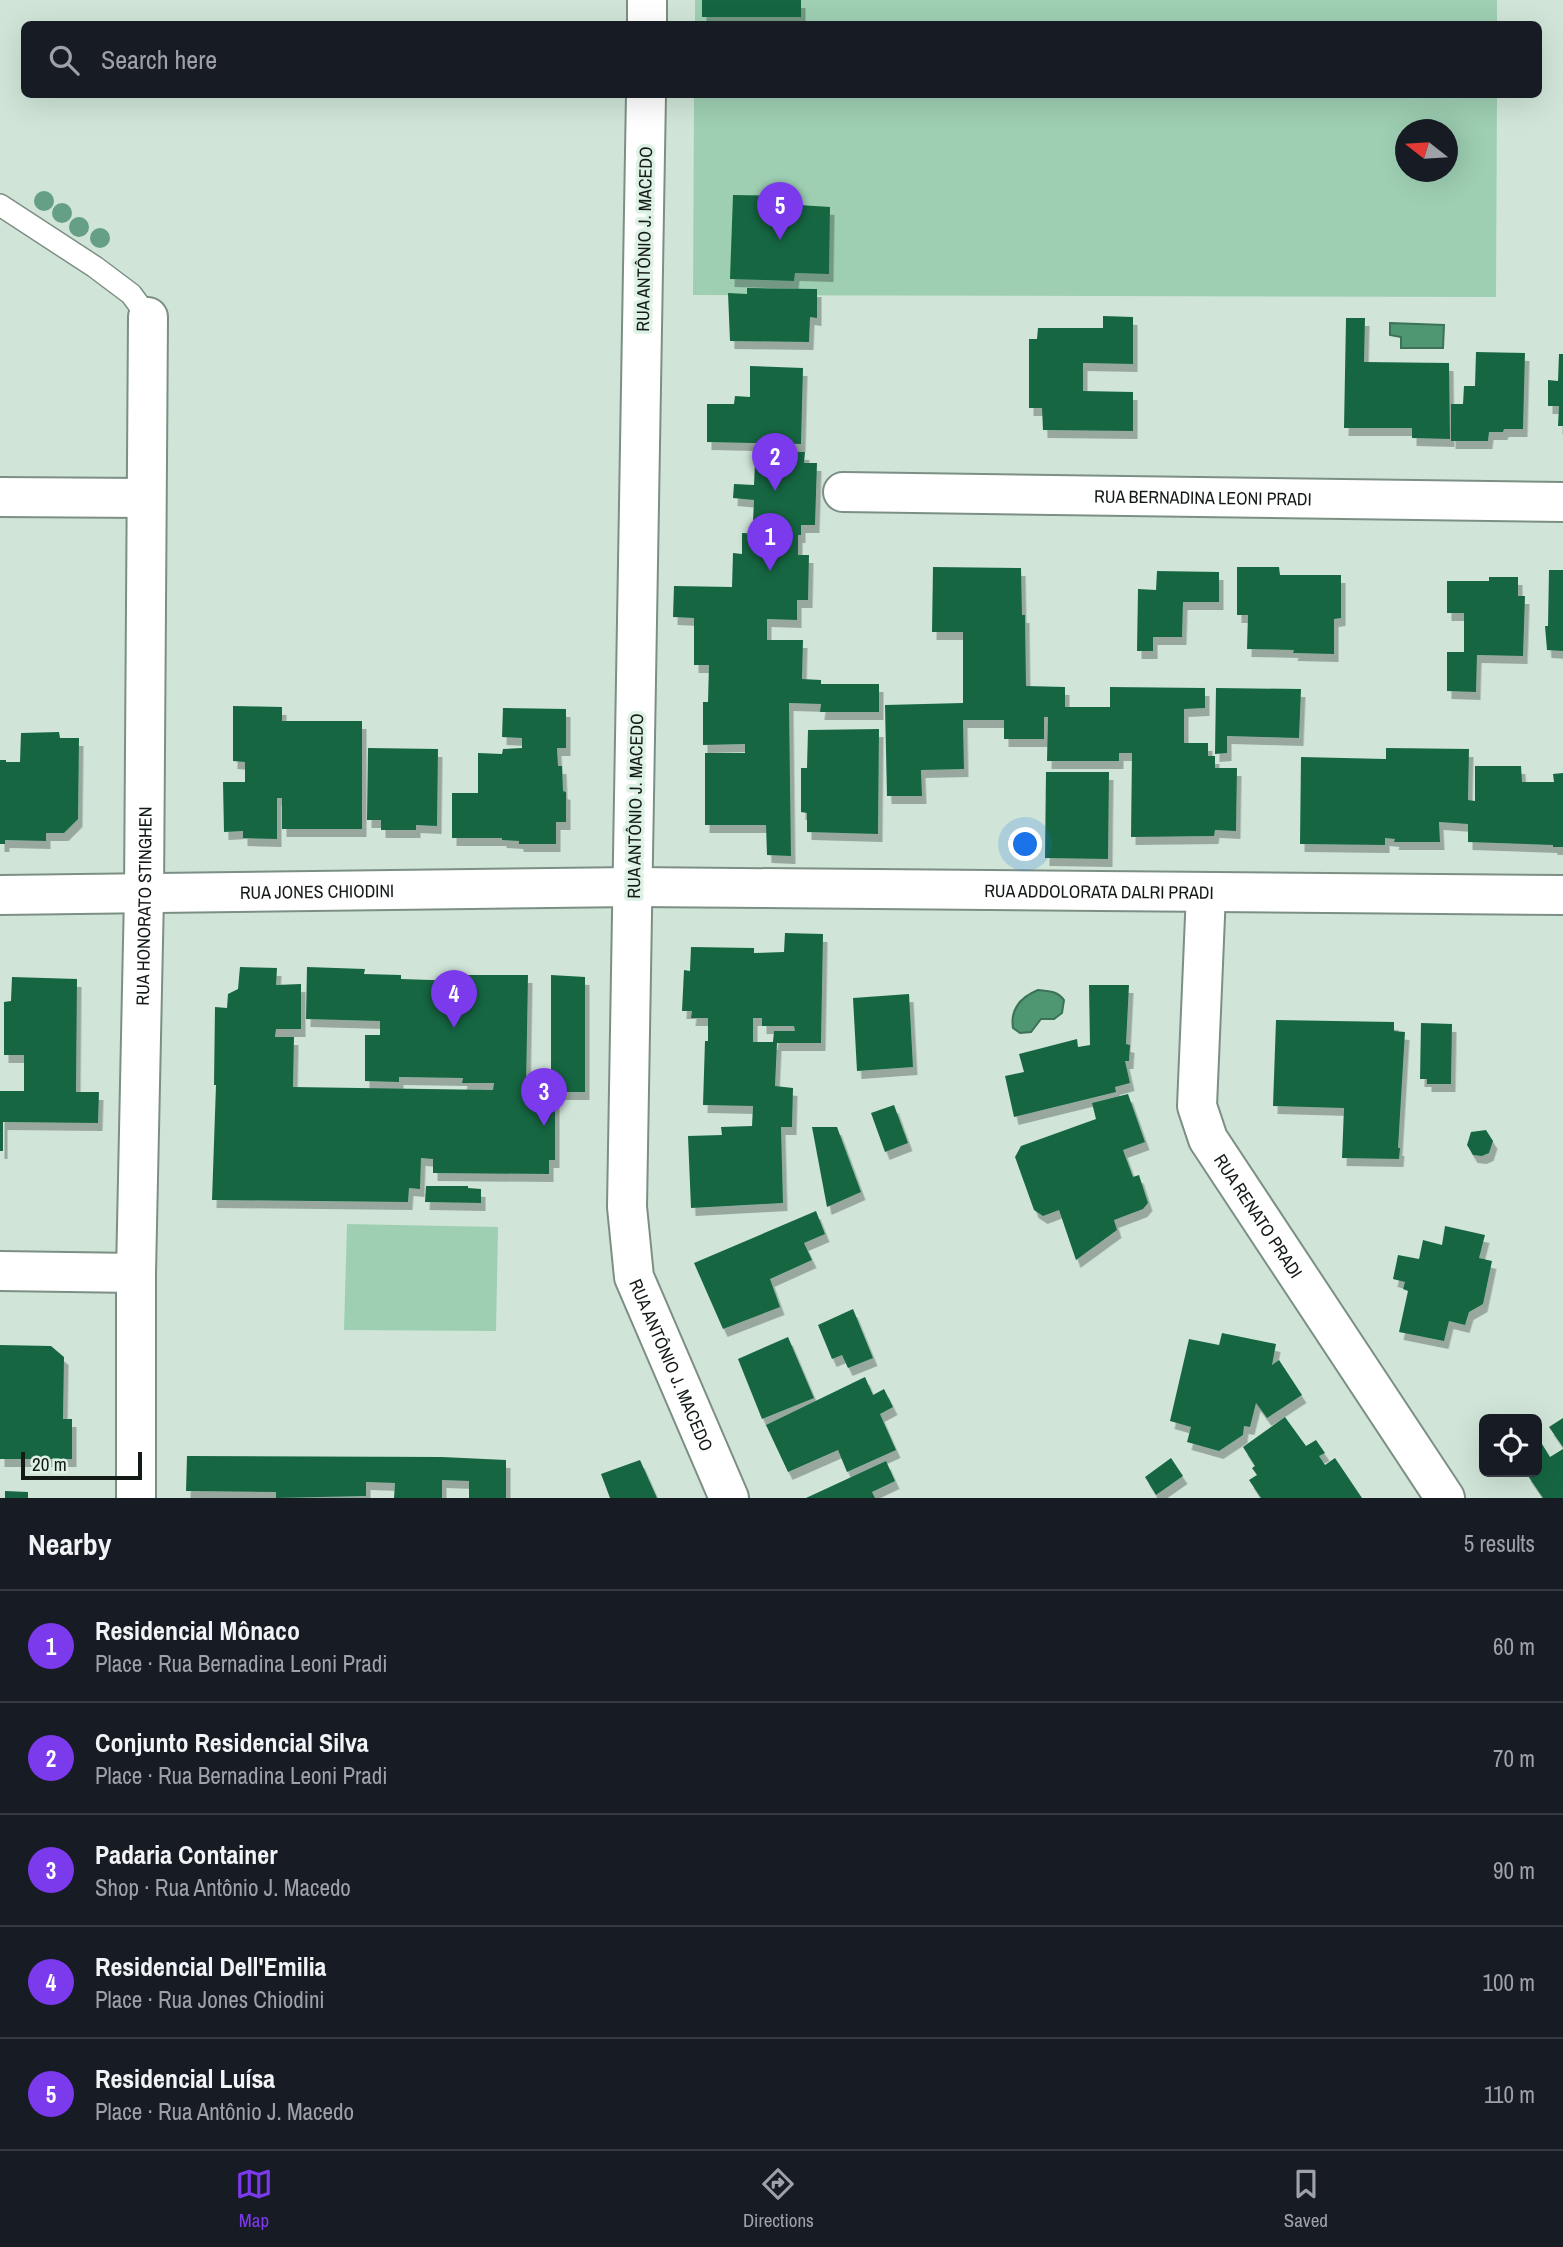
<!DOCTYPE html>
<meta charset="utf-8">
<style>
:root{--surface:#171b24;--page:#20242c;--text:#f1f3f6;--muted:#9ea1a6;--line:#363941;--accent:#7c3aed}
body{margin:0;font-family:"Archivo Narrow",sans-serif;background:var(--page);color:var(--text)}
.controls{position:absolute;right:21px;bottom:21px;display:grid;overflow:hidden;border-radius:10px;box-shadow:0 7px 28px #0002}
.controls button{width:63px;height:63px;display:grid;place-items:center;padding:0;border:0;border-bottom:2px solid var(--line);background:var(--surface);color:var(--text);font:35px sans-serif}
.compass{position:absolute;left:1395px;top:119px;width:63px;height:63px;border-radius:50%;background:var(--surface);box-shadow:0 7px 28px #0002;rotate:287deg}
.scale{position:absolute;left:21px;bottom:18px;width:121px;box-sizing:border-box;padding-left:7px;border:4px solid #141b17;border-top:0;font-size:19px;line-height:24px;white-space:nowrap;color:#141b17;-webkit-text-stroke:5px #ddf2e5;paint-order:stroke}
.you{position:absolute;left:1026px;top:845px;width:24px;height:24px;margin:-18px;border:5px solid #fff;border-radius:50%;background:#1a73e8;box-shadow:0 0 0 10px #1a73e833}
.badge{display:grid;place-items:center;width:46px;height:46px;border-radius:50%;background:var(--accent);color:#fff;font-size:23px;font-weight:700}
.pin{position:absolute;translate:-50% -58px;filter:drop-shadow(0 2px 4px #0008)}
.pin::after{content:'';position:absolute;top:37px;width:24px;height:21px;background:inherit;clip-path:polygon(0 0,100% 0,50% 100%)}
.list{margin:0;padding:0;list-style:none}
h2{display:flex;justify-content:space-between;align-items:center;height:91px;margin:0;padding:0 28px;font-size:30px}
h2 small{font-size:23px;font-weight:400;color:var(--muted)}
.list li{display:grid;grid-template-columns:46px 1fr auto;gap:21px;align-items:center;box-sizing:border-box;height:112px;padding:0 28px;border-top:2px solid var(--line)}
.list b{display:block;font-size:26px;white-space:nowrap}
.list p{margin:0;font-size:23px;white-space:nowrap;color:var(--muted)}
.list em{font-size:23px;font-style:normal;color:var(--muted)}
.icon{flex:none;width:38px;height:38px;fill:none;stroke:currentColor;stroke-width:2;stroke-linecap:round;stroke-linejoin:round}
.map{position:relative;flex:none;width:1563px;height:1498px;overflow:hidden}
.search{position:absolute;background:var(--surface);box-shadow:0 7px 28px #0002;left:21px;right:21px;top:21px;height:77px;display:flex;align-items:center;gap:18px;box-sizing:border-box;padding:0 24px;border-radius:10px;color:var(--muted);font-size:26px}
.sheet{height:651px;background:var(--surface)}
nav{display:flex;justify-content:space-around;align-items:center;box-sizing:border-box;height:98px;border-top:2px solid var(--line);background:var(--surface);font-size:19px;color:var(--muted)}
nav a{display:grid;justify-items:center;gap:4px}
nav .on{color:var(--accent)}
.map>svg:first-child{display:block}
.green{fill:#9ecfb3;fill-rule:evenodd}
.water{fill:#4f9772;stroke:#3d7257;stroke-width:2}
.building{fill:#176643;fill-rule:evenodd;filter:url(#shadow)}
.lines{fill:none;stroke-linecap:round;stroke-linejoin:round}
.lane-casing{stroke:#7c8f84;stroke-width:24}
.street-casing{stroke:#7c8f84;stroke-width:42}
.lane{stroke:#fff;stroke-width:21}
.street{stroke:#fff;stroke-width:38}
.tree{fill:#659f86}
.labels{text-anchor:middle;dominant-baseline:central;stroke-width:7;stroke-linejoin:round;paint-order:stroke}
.street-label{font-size:18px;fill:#141b17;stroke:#ddf2e5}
</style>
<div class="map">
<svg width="1563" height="1498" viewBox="0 0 1563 1498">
<defs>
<filter id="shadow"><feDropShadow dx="4.5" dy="8" stdDeviation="0" flood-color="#0004"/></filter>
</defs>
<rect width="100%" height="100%" fill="#d0e5d8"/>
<g class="green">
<rect x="695" y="0" width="802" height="24"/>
<path d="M 694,95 L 1497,95 L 1496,297 L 693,295 ZM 1406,130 L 1448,130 L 1448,172 L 1406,172 Z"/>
<path d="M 347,1224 L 498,1227 L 496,1331 L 344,1330 Z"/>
</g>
<g class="water">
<path d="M 1390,323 L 1444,325 L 1443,348 L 1401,348 L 1401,337 L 1390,335 Z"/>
<path d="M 1038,990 C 1049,991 1057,991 1064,1000 L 1062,1013 L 1054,1019 L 1041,1019 L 1031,1032 L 1020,1033 L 1013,1028 C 1010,1009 1021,997 1038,990 Z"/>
</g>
<g class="building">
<rect x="702" y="0" width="99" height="17"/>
<path d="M 733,195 L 799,196 L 799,205 L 830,207 L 829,274 L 795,273 L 794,281 L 730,279 Z"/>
<path d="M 747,288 L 817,289 L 817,318 L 810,317 L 809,342 L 730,341 L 728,293 L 747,294 Z"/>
<path d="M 1103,316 L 1133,317 L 1133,364 L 1083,363 L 1083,391 L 1133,392 L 1133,431 L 1043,430 L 1042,408 L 1029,408 L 1029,339 L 1037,339 L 1038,328 L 1103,328 Z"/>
<path d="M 1346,318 L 1365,318 L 1364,362 L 1449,363 L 1450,439 L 1412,438 L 1412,428 L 1344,428 Z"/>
<path d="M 1476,352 L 1525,353 L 1523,429 L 1504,429 L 1503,432 L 1489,432 L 1488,441 L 1451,441 L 1451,404 L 1463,404 L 1464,386 L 1475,386 Z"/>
<path d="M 1559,354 L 1563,354 L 1563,426 L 1558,426 L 1559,406 L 1548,406 L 1548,380 L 1558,381 Z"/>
<path d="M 750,366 L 803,368 L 801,444 L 707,442 L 707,404 L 734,404 L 735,396 L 750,397 Z"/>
<path d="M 769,451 L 805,452 L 804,463 L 817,463 L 815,525 L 801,525 L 801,535 L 798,535 L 798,555 L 809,555 L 808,600 L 797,600 L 797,620 L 767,619 L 767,640 L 803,640 L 802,679 L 821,680 L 821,684 L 879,684 L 879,712 L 820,712 L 821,704 L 789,703 L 791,856 L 767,855 L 766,825 L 705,825 L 705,753 L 745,753 L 745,744 L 703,745 L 703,702 L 708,702 L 709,665 L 694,665 L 694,618 L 673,617 L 674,586 L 732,587 L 733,553 L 742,554 L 742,533 L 766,534 L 766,523 L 753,522 L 754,500 L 733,498 L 734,484 L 754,485 L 755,462 L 768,462 Z"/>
<path d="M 933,567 L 1021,568 L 1022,615 L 1025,615 L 1026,686 L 1065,687 L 1065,707 L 1110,707 L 1110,687 L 1205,688 L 1205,708 L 1184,709 L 1184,743 L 1208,743 L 1208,756 L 1215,756 L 1215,768 L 1237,768 L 1236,831 L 1215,830 L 1214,836 L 1131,837 L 1132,753 L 1119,753 L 1119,761 L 1047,761 L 1048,717 L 1044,717 L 1044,739 L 1004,739 L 1004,720 L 963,720 L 964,769 L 921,770 L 922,796 L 887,796 L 885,705 L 963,703 L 963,632 L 932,632 Z"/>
<path d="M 1237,567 L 1279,567 L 1280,575 L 1341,575 L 1341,618 L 1334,619 L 1334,654 L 1293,653 L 1294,650 L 1247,649 L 1248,615 L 1237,615 Z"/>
<path d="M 1549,570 L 1563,570 L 1563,651 L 1547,650 L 1545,626 L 1548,626 Z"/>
<path d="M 1157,571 L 1219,572 L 1219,602 L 1183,602 L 1182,637 L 1153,637 L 1153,651 L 1137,651 L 1138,589 L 1156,590 Z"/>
<path d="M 1489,577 L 1518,577 L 1518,596 L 1525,596 L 1523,656 L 1477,655 L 1476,692 L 1447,691 L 1447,652 L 1464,652 L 1464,613 L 1447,613 L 1447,581 L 1489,581 Z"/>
<path d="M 1216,688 L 1301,689 L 1299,738 L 1227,736 L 1227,753 L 1215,754 Z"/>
<path d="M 233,706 L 282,707 L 282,721 L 362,721 L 362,829 L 282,829 L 282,798 L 277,798 L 277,839 L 243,838 L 243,831 L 224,832 L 223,782 L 245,782 L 245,762 L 233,761 Z"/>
<path d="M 503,708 L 566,709 L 566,748 L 557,748 L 558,766 L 562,766 L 563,791 L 566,792 L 566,822 L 556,822 L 556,844 L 519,844 L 519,841 L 502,840 L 502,838 L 452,838 L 452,793 L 478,793 L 478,753 L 502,754 L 503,749 L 522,748 L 522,738 L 502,737 Z"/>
<path d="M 879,729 L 878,834 L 807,832 L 807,813 L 801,812 L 801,768 L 807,768 L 808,730 Z"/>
<path d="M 59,732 L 60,738 L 79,738 L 78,819 L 64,833 L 46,833 L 46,841 L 5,840 L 5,844 L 0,844 L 0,760 L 6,760 L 6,762 L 20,762 L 21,733 Z"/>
<path d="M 368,748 L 438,749 L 437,826 L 416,825 L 416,830 L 381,830 L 381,820 L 367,820 Z"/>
<path d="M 1386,748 L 1469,749 L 1468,800 L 1475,801 L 1475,766 L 1521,766 L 1522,782 L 1554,782 L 1553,774 L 1563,773 L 1563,847 L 1553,847 L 1553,845 L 1468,842 L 1468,824 L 1439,822 L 1440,842 L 1394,842 L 1395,839 L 1385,838 L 1385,845 L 1300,844 L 1301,757 L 1386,759 Z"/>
<path d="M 1046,772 L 1109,772 L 1108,859 L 1045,858 Z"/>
<path d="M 785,933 L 823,934 L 821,1043 L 777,1043 L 775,1086 L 793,1088 L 792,1127 L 781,1127 L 783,1203 L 691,1208 L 688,1136 L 722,1135 L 721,1127 L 752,1126 L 753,1106 L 703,1105 L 705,1041 L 708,1041 L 708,1018 L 691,1018 L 692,1011 L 682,1011 L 684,970 L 690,971 L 691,947 L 754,948 L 754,953 L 784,952 ZM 753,1018 L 762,1018 L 762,1026 L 794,1026 L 795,1031 L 774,1031 L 773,1042 L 753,1042 Z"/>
<path d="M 240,967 L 277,968 L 276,985 L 301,984 L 301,1029 L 276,1029 L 275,1037 L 294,1037 L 293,1087 L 493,1090 L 494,1083 L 462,1083 L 463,1078 L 399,1077 L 399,1082 L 365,1081 L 365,1035 L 380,1035 L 380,1021 L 306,1019 L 307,967 L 365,969 L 364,974 L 401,975 L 401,979 L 462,981 L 461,975 L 528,975 L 526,1091 L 551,1091 L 551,975 L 585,977 L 585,1092 L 555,1092 L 555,1160 L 549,1160 L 549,1174 L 433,1173 L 433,1159 L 421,1158 L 420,1189 L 409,1188 L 408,1202 L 212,1200 L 216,1085 L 214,1085 L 215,1007 L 227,1008 L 228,994 L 238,989 Z"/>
<path d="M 12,977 L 77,979 L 76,1092 L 99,1092 L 98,1123 L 3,1122 L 3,1151 L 0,1151 L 0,1091 L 24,1091 L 24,1055 L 4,1055 L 4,1002 L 11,1001 Z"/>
<path d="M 1089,985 L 1129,985 L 1126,1044 L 1130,1045 L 1129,1061 L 1125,1061 L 1130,1083 L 1115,1087 L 1116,1092 L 1014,1117 L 1005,1076 L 1024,1072 L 1019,1054 L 1077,1039 L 1078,1047 L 1090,1045 Z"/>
<path d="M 909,994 L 913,1067 L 857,1071 L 853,998 Z"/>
<path d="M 1276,1020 L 1394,1022 L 1394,1031 L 1405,1032 L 1398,1148 L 1400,1148 L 1399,1159 L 1342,1158 L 1344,1108 L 1273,1106 Z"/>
<path d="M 1421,1023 L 1452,1024 L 1451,1084 L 1427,1084 L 1427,1079 L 1420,1079 Z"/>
<path d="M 1128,1094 L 1145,1142 L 1123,1150 L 1133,1177 L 1139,1175 L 1148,1203 L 1143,1209 L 1114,1220 L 1117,1230 L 1076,1260 L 1059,1210 L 1043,1216 L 1034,1210 L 1015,1157 L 1021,1146 L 1096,1119 L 1092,1103 Z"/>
<path d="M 894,1105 L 908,1143 L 885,1152 L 871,1113 Z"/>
<path d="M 812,1127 L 837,1127 L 861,1192 L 827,1207 Z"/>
<path d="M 1486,1130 L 1493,1141 L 1489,1153 L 1482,1156 L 1473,1155 L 1467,1145 L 1471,1132 Z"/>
<path d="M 426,1186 L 468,1186 L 468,1188 L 481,1189 L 481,1203 L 425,1202 Z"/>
<path d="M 816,1211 L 825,1234 L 804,1243 L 812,1260 L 770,1279 L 780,1307 L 723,1329 L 694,1263 Z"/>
<path d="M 1445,1226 L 1485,1235 L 1479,1258 L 1492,1261 L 1483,1304 L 1469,1312 L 1465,1325 L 1449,1321 L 1444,1341 L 1399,1332 L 1408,1291 L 1403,1289 L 1405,1282 L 1393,1279 L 1398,1255 L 1419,1259 L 1423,1240 L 1442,1245 Z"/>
<path d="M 853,1309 L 873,1358 L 848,1368 L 842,1355 L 832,1359 L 818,1325 Z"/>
<path d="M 1222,1333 L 1276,1344 L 1272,1365 L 1279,1360 L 1302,1395 L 1267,1418 L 1256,1403 L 1250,1427 L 1244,1426 L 1243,1435 L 1219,1451 L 1187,1442 L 1191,1427 L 1170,1421 L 1189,1339 L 1219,1345 Z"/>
<path d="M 788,1337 L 814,1398 L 762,1419 L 738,1359 Z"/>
<path d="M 0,1345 L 51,1346 L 64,1357 L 63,1419 L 72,1419 L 72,1459 L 0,1459 Z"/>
<path d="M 865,1377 L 873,1395 L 884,1389 L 893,1407 L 880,1414 L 896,1450 L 847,1472 L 838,1450 L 788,1472 L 766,1425 Z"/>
<path d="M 1285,1417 L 1306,1446 L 1316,1440 L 1325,1453 L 1319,1456 L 1325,1465 L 1335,1458 L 1362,1498 L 1261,1498 L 1249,1480 L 1257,1475 L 1252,1468 L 1255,1466 L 1243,1447 Z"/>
<path d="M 1563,1418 L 1563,1447 L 1549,1427 Z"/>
<path d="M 1537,1436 L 1550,1457 L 1563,1449 L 1563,1498 L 1543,1498 L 1526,1473 L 1537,1472 Z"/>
<path d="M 187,1456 L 442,1457 L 506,1460 L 506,1498 L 469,1498 L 469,1481 L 442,1480 L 442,1498 L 394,1498 L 395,1483 L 366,1482 L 366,1496 L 276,1498 L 276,1492 L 186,1491 Z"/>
<path d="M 1171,1458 L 1183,1476 L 1156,1495 L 1145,1477 Z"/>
<path d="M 640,1460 L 657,1498 L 610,1498 L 601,1474 Z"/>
<path d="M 886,1461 L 895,1481 L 872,1492 L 875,1498 L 806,1498 Z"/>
<path d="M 5,1491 L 28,1492 L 28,1498 L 5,1498 Z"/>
</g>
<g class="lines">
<g class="lane-casing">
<path id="lane" d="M 0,205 L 95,267 L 131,294 L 148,317"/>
</g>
<g class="street-casing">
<g id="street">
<path d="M 647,24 L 647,0"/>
<path id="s1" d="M 646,94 L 627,1207 L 634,1277 L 729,1498"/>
<path id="s2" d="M 843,492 L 1563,502"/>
<path d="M 0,497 L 146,498"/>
<path id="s3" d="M 1206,893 L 1197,1106 L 1208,1139 L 1445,1498"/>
<path id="s4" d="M 0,895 L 633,887 L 1563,895"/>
<path d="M 0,1271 L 136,1273"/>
<path id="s5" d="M 136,1498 L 136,1273 L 144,895 L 148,317"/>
</g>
</g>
<use href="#lane" class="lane"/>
<use href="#street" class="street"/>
</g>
<g class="tree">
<circle cx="44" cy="201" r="10"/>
<circle cx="62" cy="213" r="10"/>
<circle cx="79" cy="227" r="10"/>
<circle cx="100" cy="238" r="10"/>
</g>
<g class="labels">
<g class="street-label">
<text transform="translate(644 239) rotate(-89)">RUA ANTÔNIO J. MACEDO</text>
<text stroke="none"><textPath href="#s2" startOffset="360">RUA BERNADINA LEONI PRADI</textPath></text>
<text transform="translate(635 806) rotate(-89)">RUA ANTÔNIO J. MACEDO</text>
<text stroke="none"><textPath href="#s4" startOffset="317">RUA JONES CHIODINI</textPath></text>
<text stroke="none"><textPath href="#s4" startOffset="1099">RUA ADDOLORATA DALRI PRADI</textPath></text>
<text stroke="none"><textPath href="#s5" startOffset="592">RUA HONORATO STINGHEN</textPath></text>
<text stroke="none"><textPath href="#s3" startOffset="340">RUA RENATO PRADI</textPath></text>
<text stroke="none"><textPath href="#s1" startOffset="1279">RUA ANTÔNIO J. MACEDO</textPath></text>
</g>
</g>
</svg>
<div class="controls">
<button><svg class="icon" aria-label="locate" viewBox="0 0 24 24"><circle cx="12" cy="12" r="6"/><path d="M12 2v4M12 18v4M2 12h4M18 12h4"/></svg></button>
</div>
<svg class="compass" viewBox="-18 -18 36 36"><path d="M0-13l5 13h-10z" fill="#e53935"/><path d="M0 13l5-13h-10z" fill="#9ea1a6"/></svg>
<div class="scale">20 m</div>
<div class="you"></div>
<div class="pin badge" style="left:770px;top:571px">1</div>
<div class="pin badge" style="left:775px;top:491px">2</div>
<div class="pin badge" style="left:544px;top:1126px">3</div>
<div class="pin badge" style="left:454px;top:1028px">4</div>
<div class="pin badge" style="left:780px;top:240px">5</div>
<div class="search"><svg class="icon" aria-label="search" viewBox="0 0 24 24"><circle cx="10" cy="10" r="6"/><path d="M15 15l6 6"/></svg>Search here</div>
</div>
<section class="sheet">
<h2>Nearby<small>5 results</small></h2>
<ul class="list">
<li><span class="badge">1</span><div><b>Residencial Mônaco</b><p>Place · Rua Bernadina Leoni Pradi</p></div><em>60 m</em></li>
<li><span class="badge">2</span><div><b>Conjunto Residencial Silva</b><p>Place · Rua Bernadina Leoni Pradi</p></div><em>70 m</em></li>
<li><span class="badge">3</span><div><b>Padaria Container</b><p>Shop · Rua Antônio J. Macedo</p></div><em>90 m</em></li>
<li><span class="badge">4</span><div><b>Residencial Dell'Emilia</b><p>Place · Rua Jones Chiodini</p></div><em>100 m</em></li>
<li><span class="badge">5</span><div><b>Residencial Luísa</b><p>Place · Rua Antônio J. Macedo</p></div><em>110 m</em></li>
</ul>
</section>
<nav>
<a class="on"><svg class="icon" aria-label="map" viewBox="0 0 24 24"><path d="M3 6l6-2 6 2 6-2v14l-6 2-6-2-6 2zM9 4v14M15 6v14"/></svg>Map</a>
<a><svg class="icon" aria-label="directions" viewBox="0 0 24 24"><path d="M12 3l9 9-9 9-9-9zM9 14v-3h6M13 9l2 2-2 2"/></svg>Directions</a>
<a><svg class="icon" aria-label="saved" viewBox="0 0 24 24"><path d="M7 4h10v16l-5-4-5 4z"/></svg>Saved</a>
</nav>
